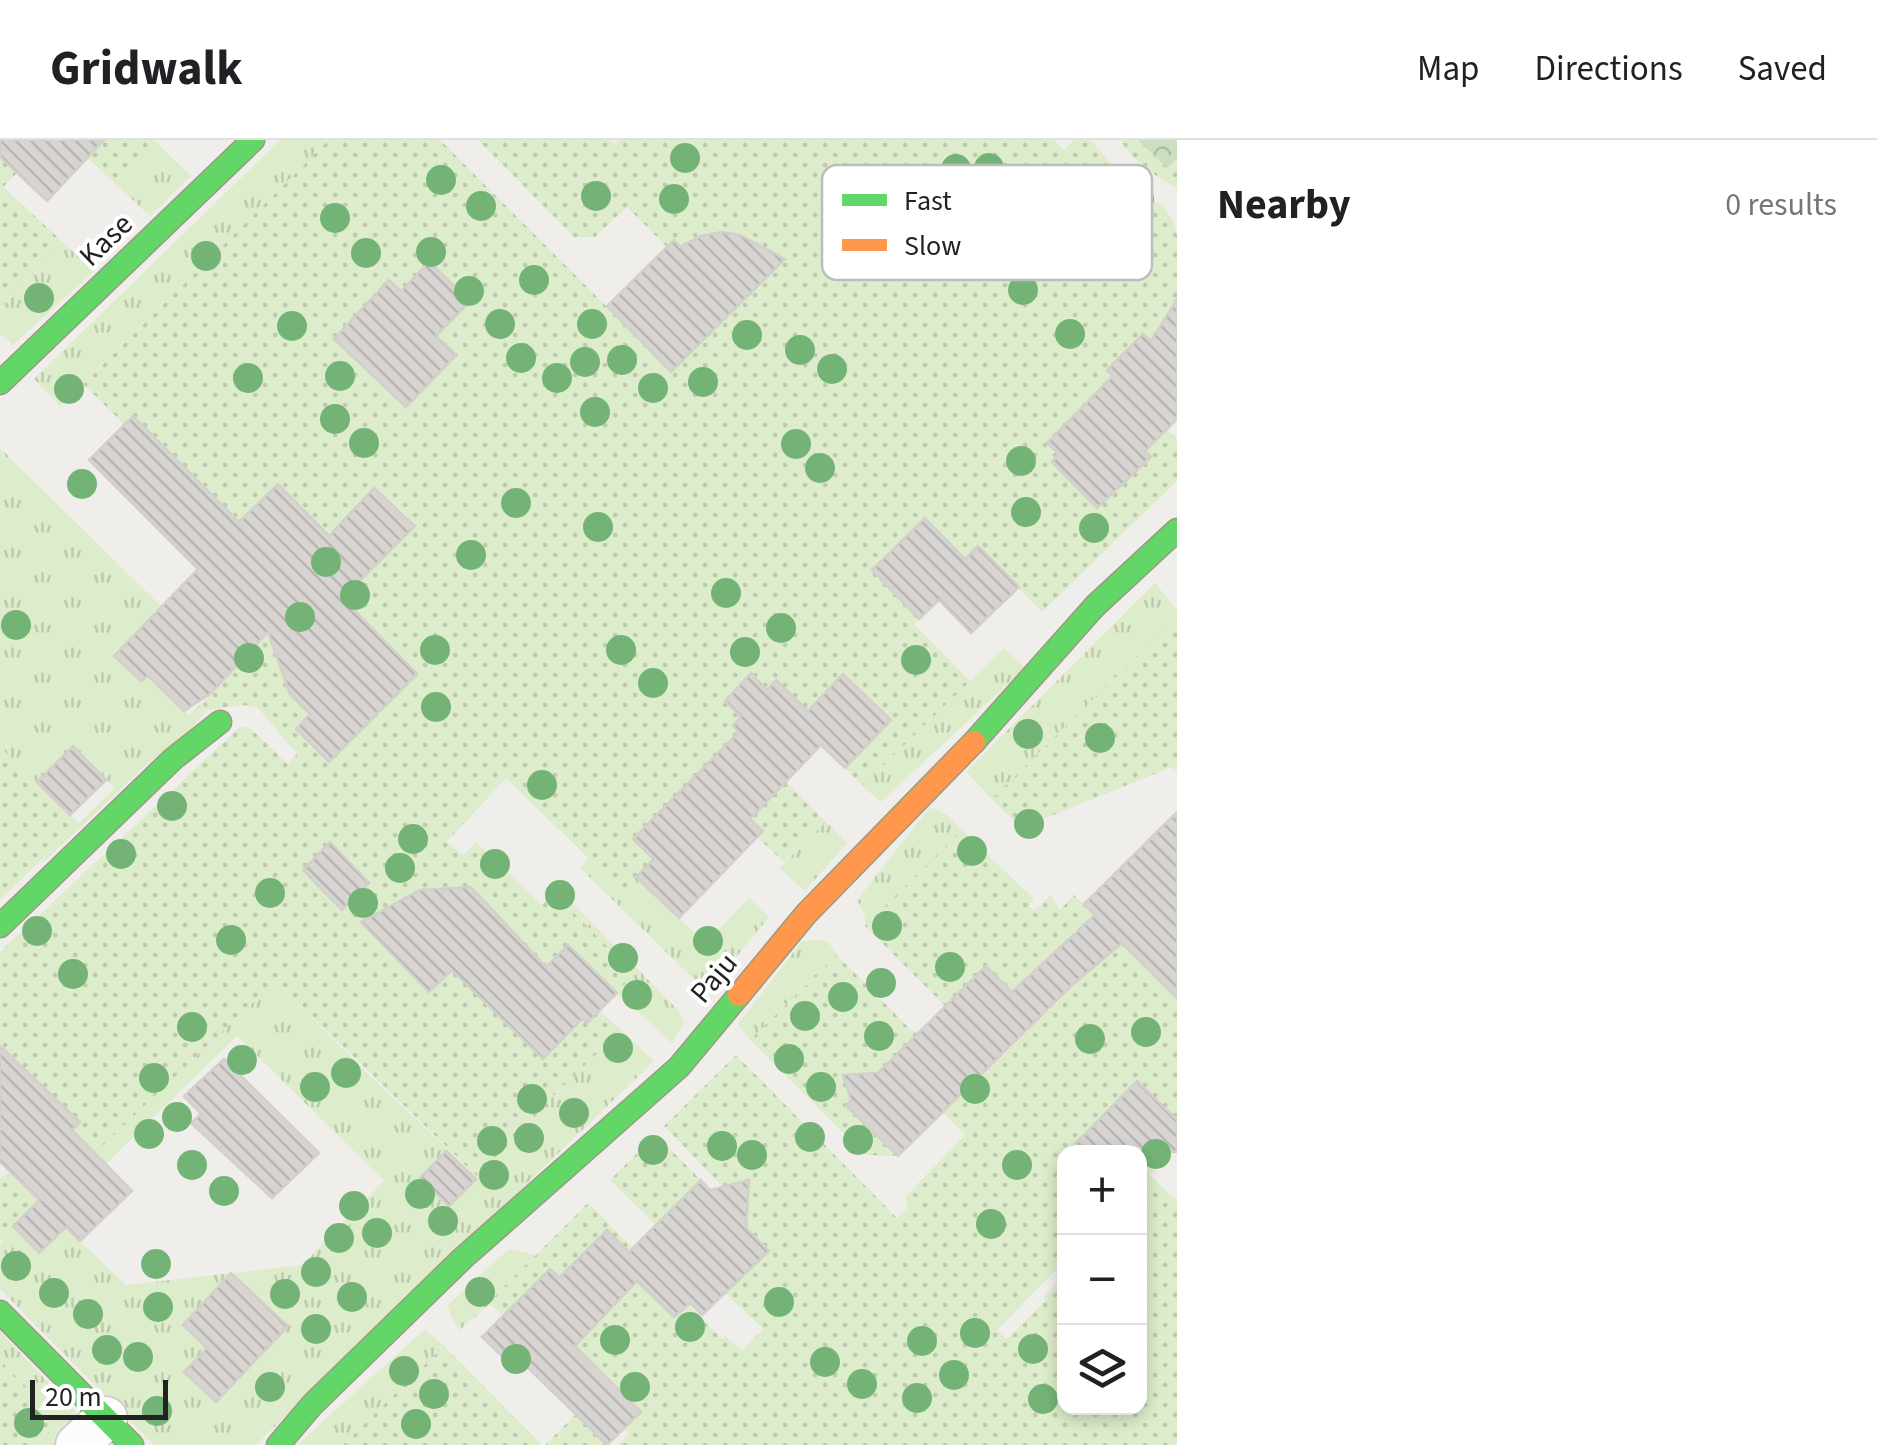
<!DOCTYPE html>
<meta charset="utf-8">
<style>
:root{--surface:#fff;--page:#f6f6f6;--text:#202124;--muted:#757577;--line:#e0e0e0}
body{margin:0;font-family:"Source Sans 3",sans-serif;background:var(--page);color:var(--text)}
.controls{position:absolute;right:30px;bottom:30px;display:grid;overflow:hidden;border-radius:20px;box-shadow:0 5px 15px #0003}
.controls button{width:90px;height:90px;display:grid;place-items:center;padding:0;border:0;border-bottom:2px solid var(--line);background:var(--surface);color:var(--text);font:50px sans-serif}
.scale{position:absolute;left:30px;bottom:25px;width:138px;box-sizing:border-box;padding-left:10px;border:5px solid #222;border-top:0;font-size:28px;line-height:35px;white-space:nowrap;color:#222;-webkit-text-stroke:8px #fff;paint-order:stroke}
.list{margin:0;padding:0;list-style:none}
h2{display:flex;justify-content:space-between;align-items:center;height:130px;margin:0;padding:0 40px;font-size:42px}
h2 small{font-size:32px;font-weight:400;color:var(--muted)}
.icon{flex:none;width:55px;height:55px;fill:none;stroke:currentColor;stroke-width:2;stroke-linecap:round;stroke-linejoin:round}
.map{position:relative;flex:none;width:1177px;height:1305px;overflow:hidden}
header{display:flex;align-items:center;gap:60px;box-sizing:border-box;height:140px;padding:0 50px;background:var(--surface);border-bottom:2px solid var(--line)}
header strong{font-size:48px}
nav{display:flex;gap:55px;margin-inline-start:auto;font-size:35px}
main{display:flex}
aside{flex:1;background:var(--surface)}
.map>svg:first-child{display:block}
.grass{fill:url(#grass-tufts);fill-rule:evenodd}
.forest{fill:url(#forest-crowns)}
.garden{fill:url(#garden-dots);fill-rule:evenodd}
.building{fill:url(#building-back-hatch);stroke:#d3d0cc;stroke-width:2.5}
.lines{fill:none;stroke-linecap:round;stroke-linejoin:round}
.street-casing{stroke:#c9c8c7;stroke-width:45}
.fast-casing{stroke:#999a82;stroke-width:25}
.slow-casing{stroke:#999a82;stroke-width:25}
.street{stroke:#fdfcfc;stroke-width:42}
.fast{stroke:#63d668;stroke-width:22}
.slow{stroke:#ff974d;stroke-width:22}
.tree{fill:#73b476}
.labels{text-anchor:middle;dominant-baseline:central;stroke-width:8;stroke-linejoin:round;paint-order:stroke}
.street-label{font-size:30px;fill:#222;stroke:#fff}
.key{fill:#fff;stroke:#bdbdbd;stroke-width:2.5}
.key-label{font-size:28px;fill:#222}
</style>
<header>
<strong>Gridwalk</strong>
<nav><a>Map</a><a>Directions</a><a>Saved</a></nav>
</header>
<main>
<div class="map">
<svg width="1177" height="1305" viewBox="0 0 1177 1305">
<defs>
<pattern id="grass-tufts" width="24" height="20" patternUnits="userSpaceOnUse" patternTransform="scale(2.5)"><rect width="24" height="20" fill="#ddeccb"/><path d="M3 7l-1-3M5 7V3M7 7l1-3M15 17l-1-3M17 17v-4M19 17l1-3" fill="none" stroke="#bdcaae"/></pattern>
<pattern id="forest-crowns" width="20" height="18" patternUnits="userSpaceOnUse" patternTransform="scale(2.5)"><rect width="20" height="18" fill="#cbdec1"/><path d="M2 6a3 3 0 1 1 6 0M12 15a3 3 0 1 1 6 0" fill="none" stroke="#aebea6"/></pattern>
<pattern id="garden-dots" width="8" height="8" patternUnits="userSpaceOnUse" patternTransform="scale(2.5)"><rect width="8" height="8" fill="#ddeccb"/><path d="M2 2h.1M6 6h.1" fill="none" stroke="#bdcaae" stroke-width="1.8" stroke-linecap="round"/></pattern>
<pattern id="building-back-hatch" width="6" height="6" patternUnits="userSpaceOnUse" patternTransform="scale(2.5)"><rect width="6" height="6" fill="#d7d4d2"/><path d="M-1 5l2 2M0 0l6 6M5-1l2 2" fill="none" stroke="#b8b6b4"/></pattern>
</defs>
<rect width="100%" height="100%" fill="#f0eeeb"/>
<g class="grass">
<path d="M 280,0 L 329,0 L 60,266 L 34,239 Z"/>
<path d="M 160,6 L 191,36 L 150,76 L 119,47 Z"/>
<path d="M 64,103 L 94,131 L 13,205 L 0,194 L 0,169 Z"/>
<path d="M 0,308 L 162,467 L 114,517 L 141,541 L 148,536 L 189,575 L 202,563 L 208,570 L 187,593 L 147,624 L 48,718 L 37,725 L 78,684 L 0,607 ZM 73,606 L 115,648 L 79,683 L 37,642 Z"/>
<path d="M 1155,443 L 1177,470 L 1177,476 L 992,659 L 966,632 Z"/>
<path d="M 1004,508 L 1025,528 L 881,662 L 862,646 Z"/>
<path d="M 930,667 L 946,674 L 962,690 L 865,786 L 865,775 L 857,760 Z"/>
<path d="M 826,682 L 847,703 L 805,751 L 779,728 Z"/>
<path d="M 589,718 L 622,751 L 636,737 L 705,803 L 749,758 L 769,777 L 707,852 L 580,728 Z"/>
<path d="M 559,749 L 678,870 L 684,882 L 672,903 L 617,853 L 634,834 L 554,753 Z"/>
<path d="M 822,800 L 829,803 L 837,815 L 750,900 L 738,884 L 802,801 Z"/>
<path d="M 275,841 L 371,937 L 480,1039 L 553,956 L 621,890 L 654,921 L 256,1305 L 154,1305 L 0,1149 L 0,1106 L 16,1090 L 39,1113 L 65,1087 L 126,1145 L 302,1125 L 384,1041 L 237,896 L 106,1024 L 95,1013 ZM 288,1186 L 217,1261 L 185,1232 L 219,1194 Z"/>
<path d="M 509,1109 L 536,1115 L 460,1190 L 451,1176 L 448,1165 Z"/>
<path d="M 425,1189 L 444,1206 L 343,1305 L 297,1305 Z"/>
<path d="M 0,1191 L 79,1276 L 62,1305 L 35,1305 L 59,1281 L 0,1220 Z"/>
</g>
<path class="forest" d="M 1138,0 L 1177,0 L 1177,19 L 1167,29 Z"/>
<g class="garden">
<path d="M 85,0 L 155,0 L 160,5 L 119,47 L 87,18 L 95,9 Z"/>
<path d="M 329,0 L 440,0 L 671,231 L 760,106 C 730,90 711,90 682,108 L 674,100 L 667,107 L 627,67 L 595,97 L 574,97 L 478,0 L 610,0 L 614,4 L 618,0 L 1054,0 L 1064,10 L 1074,0 L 1090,0 L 1130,43 L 1162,66 L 1173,80 L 1177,95 L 1177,162 L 1169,172 L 1170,179 L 1150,200 L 1142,194 L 1108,230 L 1177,299 L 1177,341 L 1042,472 L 978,406 L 965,419 L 926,379 L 883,442 L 919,479 L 914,484 L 970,541 L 862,646 L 845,628 L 808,571 L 767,550 L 750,534 L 725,561 L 741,577 L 733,586 L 788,639 L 786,642 L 826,682 L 784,722 L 757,697 L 762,691 L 701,631 L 633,699 L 654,719 L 622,751 L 506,638 L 447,702 L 463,715 L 476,702 L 542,765 L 554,753 L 634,834 L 617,853 L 567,805 L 495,871 L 543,919 L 582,879 L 588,883 L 600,871 L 621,890 L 553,956 L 480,1039 L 275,841 L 95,1013 L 91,1011 L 13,1086 L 16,1090 L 3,1102 L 0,1099 L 0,1039 L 10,1032 L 22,1043 L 80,982 L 0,906 L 0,812 L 240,587 L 250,588 L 288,624 L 297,614 L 258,568 L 244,565 L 208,570 L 202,563 L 262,500 L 226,464 L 312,378 L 278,345 L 239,382 L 134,276 L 125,285 L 83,244 ZM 398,367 L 416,385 L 328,472 L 310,453 Z"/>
<path d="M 1121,0 L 1138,0 L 1167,28 L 1177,19 L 1177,48 C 1161,41 1127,16 1121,0 Z"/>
<path d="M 0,17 L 17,33 L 3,47 L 64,103 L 0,168 Z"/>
<path d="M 1177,476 L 1177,632 L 1172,627 L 1021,688 L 992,659 Z"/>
<path d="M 0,607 L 78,684 L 0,760 Z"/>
<path d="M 962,690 L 1034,759 L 1029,766 L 1034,771 L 1051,755 L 1060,770 L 1074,755 L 1177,858 L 1177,1007 L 1150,1035 L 1174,1059 L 1177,1057 L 1177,1305 L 618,1305 L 629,1294 L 625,1289 L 641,1272 L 605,1237 L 565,1208 L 647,1130 L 607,1090 L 559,1138 L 549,1129 L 503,1176 L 490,1164 L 468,1183 L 588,1063 L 669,1144 L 655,1158 L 674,1177 L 688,1164 L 722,1199 L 725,1196 L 742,1211 L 763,1189 L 719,1147 L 739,1140 L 769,1111 L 736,1077 L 748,1066 L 748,1053 L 738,1043 L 723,1047 L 664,986 L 736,915 L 897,1078 L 908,1068 L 905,1057 L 965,995 L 942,971 L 873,938 L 850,940 L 847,949 L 853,959 L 846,966 L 898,1016 L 865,1015 L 750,900 L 837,815 L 912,891 L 958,898 L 988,928 L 1075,842 L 1050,816 L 1012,852 L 985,826 L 945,866 L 865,786 ZM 1064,1012 L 1140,1012 L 1140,1268 L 1064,1268 L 1064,1155 L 1055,1145 L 1044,1157 L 1046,1160 L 1007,1199 L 997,1190 L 1064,1122 Z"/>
<path d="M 656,995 L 701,1040 L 656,1085 L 610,1040 Z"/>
<path d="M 444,1206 L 542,1305 L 343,1305 Z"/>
<path d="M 0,1220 L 59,1281 L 35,1305 L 0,1305 Z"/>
<path d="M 576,1274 L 607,1305 L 545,1305 Z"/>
</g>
<g class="building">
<path d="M 0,0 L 104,0 L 47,61 L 0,17 Z"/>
<path d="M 722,92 L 740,95 L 785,119 L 671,232 L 607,166 L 674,100 L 680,107 L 701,96 Z"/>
<path d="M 429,122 L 470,161 L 436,196 L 456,215 L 406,267 L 334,199 L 389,140 L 401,151 Z"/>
<path d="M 1177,159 L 1177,279 L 1145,311 L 1151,317 L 1097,368 L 1052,322 L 1059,314 L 1047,303 L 1113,236 L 1107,230 L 1143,194 L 1151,201 Z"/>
<path d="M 133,276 L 239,382 L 278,344 L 329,396 L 374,348 L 415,386 L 342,458 L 417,534 L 329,622 L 296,589 L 310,574 L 290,554 L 268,492 L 211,553 L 184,571 L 148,536 L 141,541 L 114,516 L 198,429 L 89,320 Z"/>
<path d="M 925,378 L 965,419 L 978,406 L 1019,447 L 971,493 L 939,460 L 919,479 L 872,430 Z"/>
<path d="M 751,533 L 767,550 L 776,540 L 808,571 L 843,534 L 891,580 L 845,628 L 821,605 L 750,679 L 763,691 L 679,778 L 636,737 L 654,719 L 633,699 L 739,592 L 733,586 L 741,577 L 725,561 Z"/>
<path d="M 73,606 L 106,640 L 70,675 L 37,642 Z"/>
<path d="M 1177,672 L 1177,858 L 1122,803 L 1072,845 L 898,1016 L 846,966 L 851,960 L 843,935 L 878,933 L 986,826 L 1012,852 L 1095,775 L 1084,764 Z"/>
<path d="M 330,702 L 369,743 L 342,770 L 303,730 Z"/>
<path d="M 471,747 L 546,827 L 568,805 L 617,853 L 587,883 L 582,879 L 543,919 L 452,830 L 429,852 L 361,782 L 420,750 Z"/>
<path d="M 0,906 L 80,982 L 72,990 L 132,1051 L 80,1101 L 66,1087 L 39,1113 L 13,1086 L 40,1060 L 0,1022 Z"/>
<path d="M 224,919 L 319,1013 L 272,1058 L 191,983 L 201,974 L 184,956 Z"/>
<path d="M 1137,941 L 1177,980 L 1177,1012 L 1067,1012 Z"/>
<path d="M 446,1011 L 476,1039 L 449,1066 L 420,1038 Z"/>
<path d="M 701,1040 L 710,1050 L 749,1040 L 746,1088 L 769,1111 L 702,1175 L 690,1163 L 674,1177 L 637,1141 L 575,1206 L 641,1272 L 607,1305 L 515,1215 L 508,1222 L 482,1197 L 550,1129 L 559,1138 L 607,1090 L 629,1112 Z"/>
<path d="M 231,1133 L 288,1186 L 216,1262 L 184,1232 L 207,1208 L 183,1185 Z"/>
</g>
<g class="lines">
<g class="street-casing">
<path id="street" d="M 77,1305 L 106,1278"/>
</g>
<g class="fast-casing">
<g id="fast">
<path d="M 0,243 L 253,0"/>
<path d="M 974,602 L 1095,466 L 1177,390"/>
<path d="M 0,786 L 173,619 L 220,582"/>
<path d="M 0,1172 L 132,1305"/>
<path d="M 278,1305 L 312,1265 L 463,1118 L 679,927 L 739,855"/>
</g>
</g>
<g class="slow-casing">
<path id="slow" d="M 739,855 L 806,774 L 974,602"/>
</g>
<use href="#street" class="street"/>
<use href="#fast" class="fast"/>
<use href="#slow" class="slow"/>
</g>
<g class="tree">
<circle cx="685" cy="18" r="15"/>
<circle cx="989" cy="28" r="15"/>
<circle cx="956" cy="29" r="15"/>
<circle cx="441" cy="40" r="15"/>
<circle cx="596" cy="56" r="15"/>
<circle cx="674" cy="59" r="15"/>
<circle cx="1139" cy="59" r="15"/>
<circle cx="481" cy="66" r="15"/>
<circle cx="335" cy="78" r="15"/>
<circle cx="431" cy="112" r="15"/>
<circle cx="366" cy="113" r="15"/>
<circle cx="206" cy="116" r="15"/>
<circle cx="534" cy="140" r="15"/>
<circle cx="1023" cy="150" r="15"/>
<circle cx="469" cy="151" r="15"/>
<circle cx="39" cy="158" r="15"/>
<circle cx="500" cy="184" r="15"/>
<circle cx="592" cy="184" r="15"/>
<circle cx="292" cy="186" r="15"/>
<circle cx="1070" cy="194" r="15"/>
<circle cx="747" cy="195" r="15"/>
<circle cx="800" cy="210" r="15"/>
<circle cx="521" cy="218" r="15"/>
<circle cx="622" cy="220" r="15"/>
<circle cx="585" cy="222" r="15"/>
<circle cx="832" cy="229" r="15"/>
<circle cx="340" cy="236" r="15"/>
<circle cx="248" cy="238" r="15"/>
<circle cx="557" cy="238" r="15"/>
<circle cx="703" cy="242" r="15"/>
<circle cx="653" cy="248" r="15"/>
<circle cx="69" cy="249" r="15"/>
<circle cx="595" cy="272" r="15"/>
<circle cx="335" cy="279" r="15"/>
<circle cx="364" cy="303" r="15"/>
<circle cx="796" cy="304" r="15"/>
<circle cx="1021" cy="321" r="15"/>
<circle cx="820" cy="328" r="15"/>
<circle cx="82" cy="344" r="15"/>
<circle cx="516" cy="363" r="15"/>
<circle cx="1026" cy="372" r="15"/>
<circle cx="598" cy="387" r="15"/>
<circle cx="1094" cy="388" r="15"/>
<circle cx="471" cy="415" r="15"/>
<circle cx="326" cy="422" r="15"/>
<circle cx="726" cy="453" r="15"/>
<circle cx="355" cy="455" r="15"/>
<circle cx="300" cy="477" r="15"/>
<circle cx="16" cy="485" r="15"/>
<circle cx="781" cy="488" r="15"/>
<circle cx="435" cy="510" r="15"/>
<circle cx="621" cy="510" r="15"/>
<circle cx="745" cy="512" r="15"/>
<circle cx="249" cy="518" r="15"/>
<circle cx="916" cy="520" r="15"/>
<circle cx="653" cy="543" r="15"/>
<circle cx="436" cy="567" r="15"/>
<circle cx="1028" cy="594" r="15"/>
<circle cx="1100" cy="598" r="15"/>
<circle cx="542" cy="645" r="15"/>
<circle cx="172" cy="666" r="15"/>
<circle cx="1029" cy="684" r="15"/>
<circle cx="413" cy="699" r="15"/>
<circle cx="972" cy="711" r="15"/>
<circle cx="121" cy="714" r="15"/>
<circle cx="495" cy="724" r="15"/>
<circle cx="400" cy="728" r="15"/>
<circle cx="270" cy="753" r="15"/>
<circle cx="560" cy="755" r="15"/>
<circle cx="363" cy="763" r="15"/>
<circle cx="887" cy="786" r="15"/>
<circle cx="37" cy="791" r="15"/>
<circle cx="231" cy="800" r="15"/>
<circle cx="708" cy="801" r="15"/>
<circle cx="623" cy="818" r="15"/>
<circle cx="950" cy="827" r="15"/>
<circle cx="73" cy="834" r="15"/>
<circle cx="881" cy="843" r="15"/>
<circle cx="637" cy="855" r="15"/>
<circle cx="843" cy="857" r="15"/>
<circle cx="805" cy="876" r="15"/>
<circle cx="192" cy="887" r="15"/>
<circle cx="1146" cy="892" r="15"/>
<circle cx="879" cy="896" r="15"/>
<circle cx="1090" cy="899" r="15"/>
<circle cx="618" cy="908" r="15"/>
<circle cx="789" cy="919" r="15"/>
<circle cx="242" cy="920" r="15"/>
<circle cx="346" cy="933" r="15"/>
<circle cx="154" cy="938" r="15"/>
<circle cx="315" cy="947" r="15"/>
<circle cx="821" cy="947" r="15"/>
<circle cx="975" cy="949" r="15"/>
<circle cx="532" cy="959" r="15"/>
<circle cx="574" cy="973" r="15"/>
<circle cx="177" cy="977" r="15"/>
<circle cx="149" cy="994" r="15"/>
<circle cx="810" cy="997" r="15"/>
<circle cx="529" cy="998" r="15"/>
<circle cx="858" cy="1000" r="15"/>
<circle cx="492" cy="1001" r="15"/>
<circle cx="722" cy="1006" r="15"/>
<circle cx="653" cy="1010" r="15"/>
<circle cx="1156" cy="1014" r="15"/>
<circle cx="752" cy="1015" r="15"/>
<circle cx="192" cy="1025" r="15"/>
<circle cx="1017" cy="1025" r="15"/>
<circle cx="494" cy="1035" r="15"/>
<circle cx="224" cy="1051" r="15"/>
<circle cx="420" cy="1054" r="15"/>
<circle cx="354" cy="1066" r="15"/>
<circle cx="443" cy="1081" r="15"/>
<circle cx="991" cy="1084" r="15"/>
<circle cx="377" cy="1093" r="15"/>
<circle cx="339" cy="1098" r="15"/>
<circle cx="156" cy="1124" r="15"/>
<circle cx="16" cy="1126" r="15"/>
<circle cx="316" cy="1132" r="15"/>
<circle cx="480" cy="1152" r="15"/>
<circle cx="54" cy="1153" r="15"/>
<circle cx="285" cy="1154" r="15"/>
<circle cx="352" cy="1157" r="15"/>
<circle cx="779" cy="1162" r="15"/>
<circle cx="158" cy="1167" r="15"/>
<circle cx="88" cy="1174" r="15"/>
<circle cx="690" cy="1187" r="15"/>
<circle cx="316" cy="1189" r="15"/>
<circle cx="975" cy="1193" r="15"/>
<circle cx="615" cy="1200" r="15"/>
<circle cx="922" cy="1201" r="15"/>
<circle cx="1033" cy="1209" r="15"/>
<circle cx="107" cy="1210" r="15"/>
<circle cx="138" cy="1217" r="15"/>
<circle cx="516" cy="1219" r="15"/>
<circle cx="825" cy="1222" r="15"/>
<circle cx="404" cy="1231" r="15"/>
<circle cx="954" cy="1235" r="15"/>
<circle cx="862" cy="1244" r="15"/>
<circle cx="270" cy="1247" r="15"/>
<circle cx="635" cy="1247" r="15"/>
<circle cx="434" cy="1254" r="15"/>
<circle cx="917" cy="1258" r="15"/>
<circle cx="1043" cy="1259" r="15"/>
<circle cx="157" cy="1271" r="15"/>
<circle cx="29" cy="1283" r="15"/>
<circle cx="416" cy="1284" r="15"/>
</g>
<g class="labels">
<g class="street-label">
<text transform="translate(106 100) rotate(-44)">Kase</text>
<text transform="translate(714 838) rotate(-50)">Paju</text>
</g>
</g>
<rect x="822" y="25" width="330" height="115" rx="15" class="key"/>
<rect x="842" y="54" width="45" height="12" fill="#63d668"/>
<rect x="842" y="99" width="45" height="12" fill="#ff974d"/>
<g class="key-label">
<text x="904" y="70">Fast</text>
<text x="904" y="115">Slow</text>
</g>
</svg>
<div class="controls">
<button>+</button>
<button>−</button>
<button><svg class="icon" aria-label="layers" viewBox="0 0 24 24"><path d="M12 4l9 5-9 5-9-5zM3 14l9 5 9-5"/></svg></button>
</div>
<div class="scale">20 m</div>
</div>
<aside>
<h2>Nearby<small>0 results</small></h2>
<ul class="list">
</ul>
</aside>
</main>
